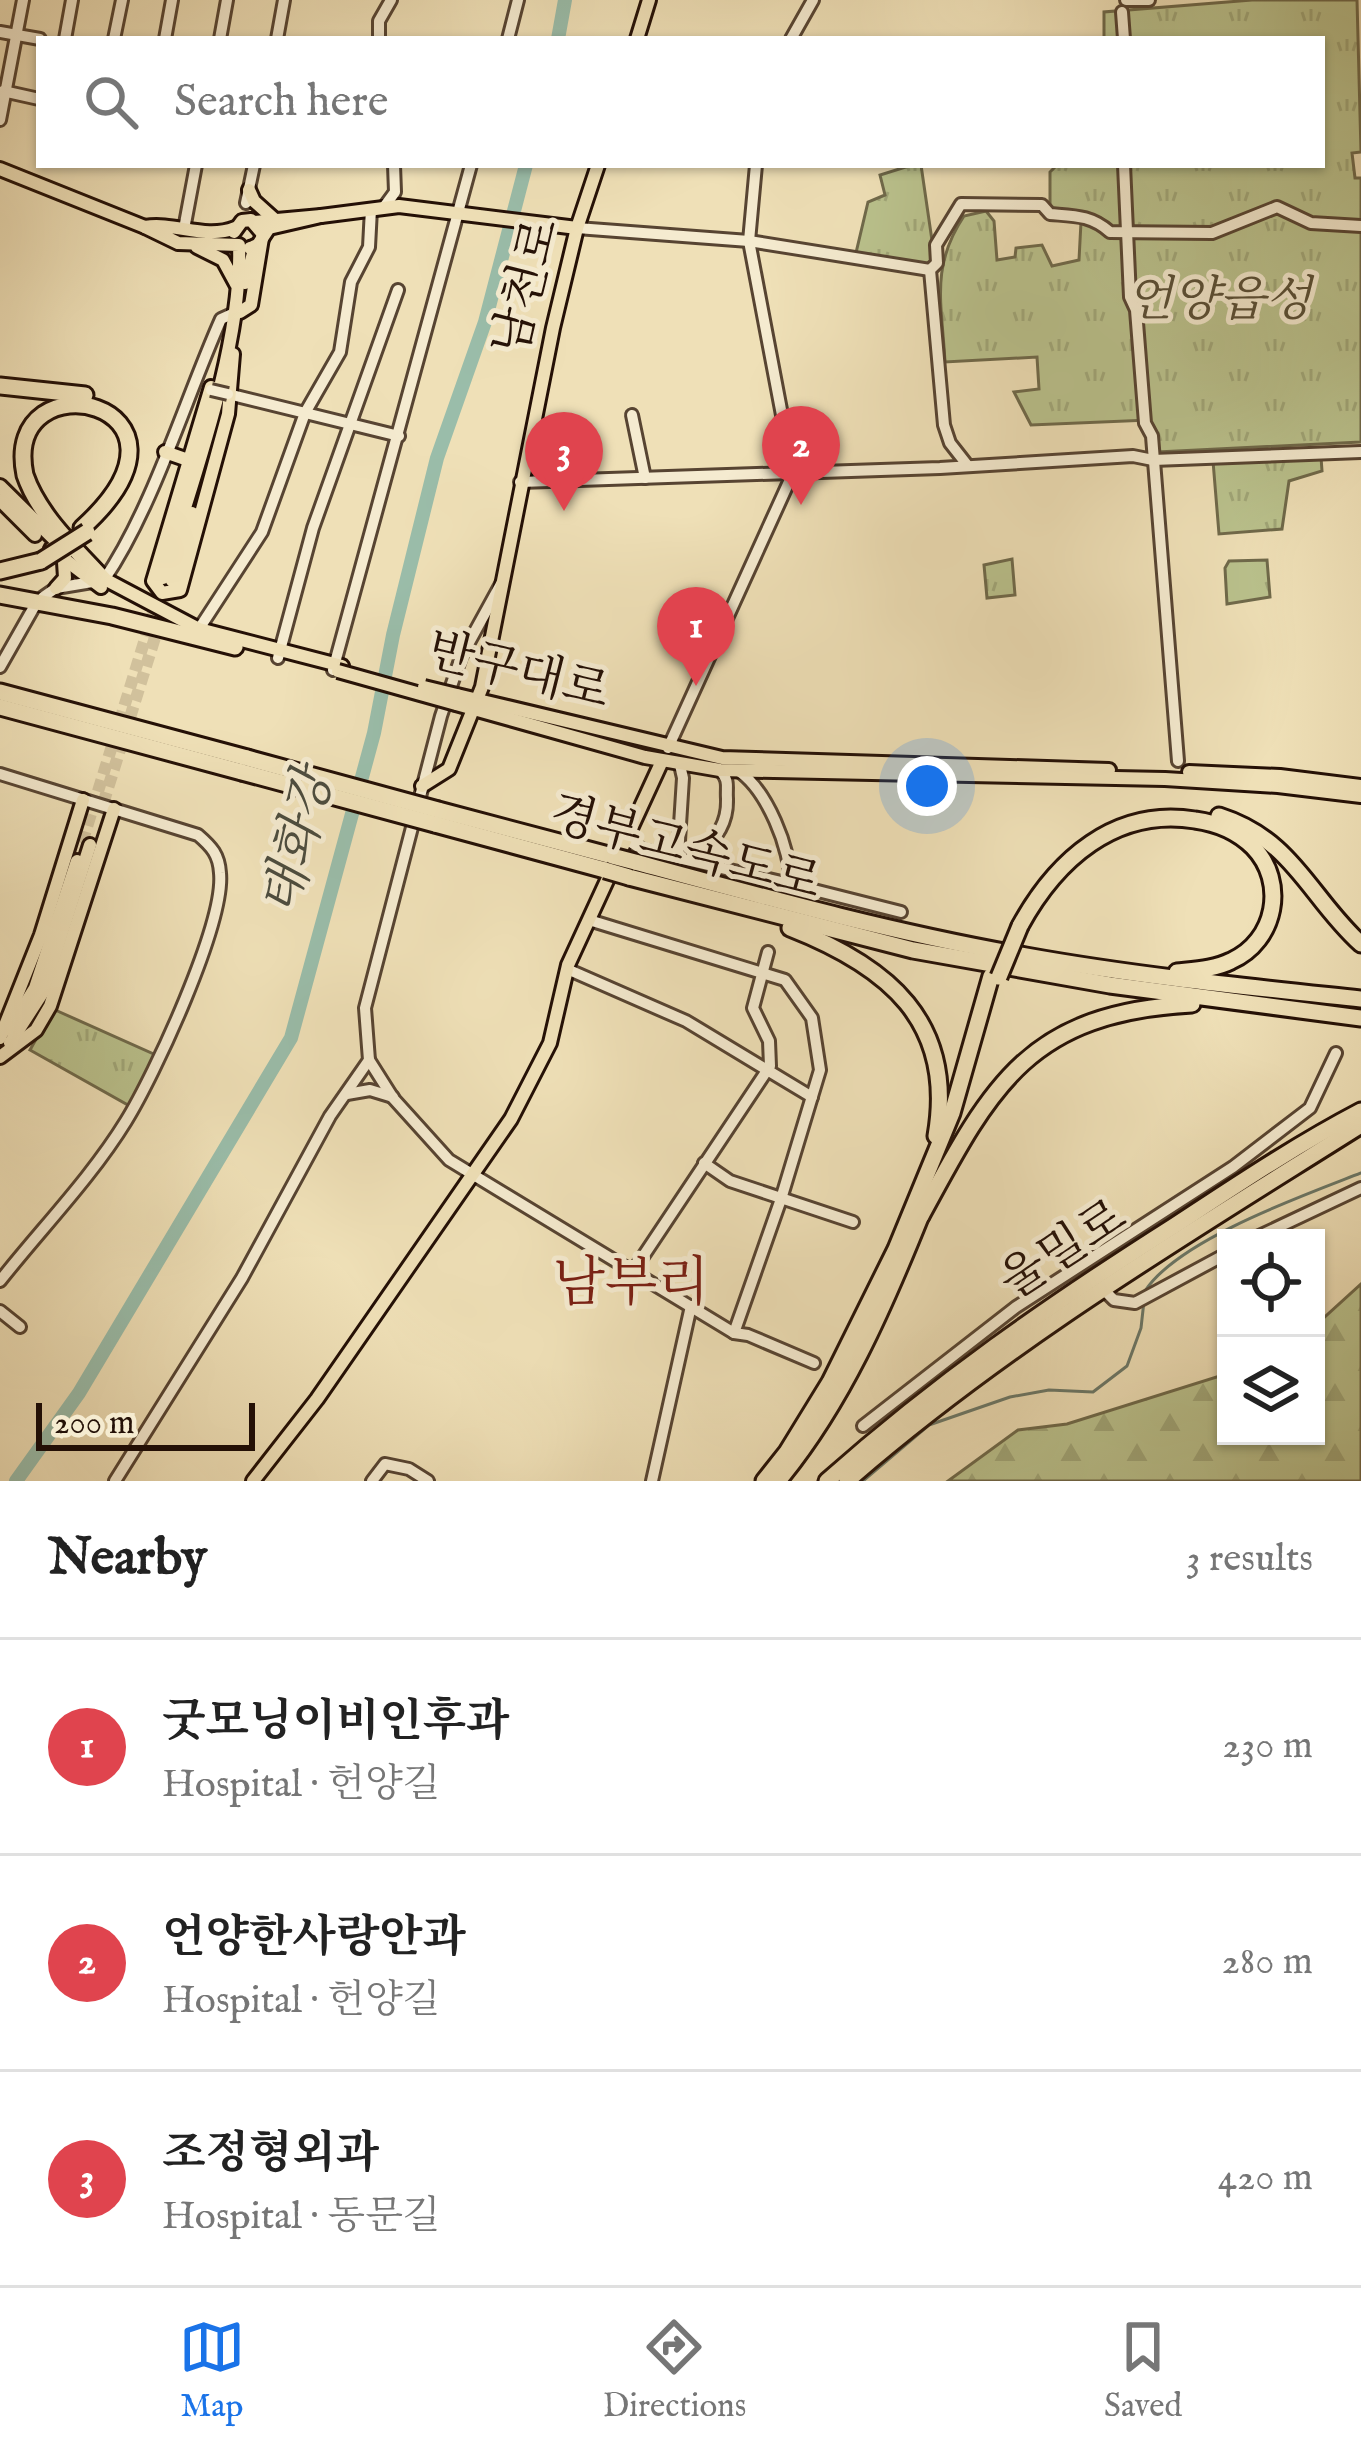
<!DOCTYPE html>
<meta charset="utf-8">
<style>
:root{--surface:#fff;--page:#f2f2f2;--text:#222;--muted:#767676;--line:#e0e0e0;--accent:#1a73e8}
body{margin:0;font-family:"IM FELL English","Noto Serif KR",serif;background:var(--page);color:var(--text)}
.controls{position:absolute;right:36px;bottom:36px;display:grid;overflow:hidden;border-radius:0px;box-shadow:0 3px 9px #0004}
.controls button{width:108px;height:108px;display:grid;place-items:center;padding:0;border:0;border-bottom:3px solid var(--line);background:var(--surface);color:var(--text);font:60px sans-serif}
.scale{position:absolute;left:36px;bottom:30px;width:219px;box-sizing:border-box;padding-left:12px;border:6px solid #241006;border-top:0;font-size:33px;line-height:42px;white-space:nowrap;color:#241006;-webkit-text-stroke:9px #f5ebd0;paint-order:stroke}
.you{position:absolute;left:927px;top:786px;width:42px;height:42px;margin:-30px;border:9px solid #fff;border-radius:50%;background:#1a73e8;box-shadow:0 0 0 18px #1a73e833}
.badge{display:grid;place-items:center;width:78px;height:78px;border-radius:50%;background:var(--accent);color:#fff;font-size:39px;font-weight:700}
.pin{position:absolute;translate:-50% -99px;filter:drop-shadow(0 3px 6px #0008)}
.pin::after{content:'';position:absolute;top:63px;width:42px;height:36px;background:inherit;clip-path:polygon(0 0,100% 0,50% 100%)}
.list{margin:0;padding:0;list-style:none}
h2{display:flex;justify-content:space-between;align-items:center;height:156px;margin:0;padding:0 48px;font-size:51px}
h2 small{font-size:39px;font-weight:400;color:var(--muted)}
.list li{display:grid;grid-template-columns:78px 1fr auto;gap:36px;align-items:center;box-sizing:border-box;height:216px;padding:0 48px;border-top:3px solid var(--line)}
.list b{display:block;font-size:45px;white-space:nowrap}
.list p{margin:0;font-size:39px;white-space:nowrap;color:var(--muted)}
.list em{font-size:39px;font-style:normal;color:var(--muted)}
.icon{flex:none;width:66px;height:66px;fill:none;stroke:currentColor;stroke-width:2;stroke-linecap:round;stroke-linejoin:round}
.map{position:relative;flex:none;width:1361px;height:1481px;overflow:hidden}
.search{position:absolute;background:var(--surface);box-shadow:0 3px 9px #0004;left:36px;right:36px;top:36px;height:132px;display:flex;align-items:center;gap:30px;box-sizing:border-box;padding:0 42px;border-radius:0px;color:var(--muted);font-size:45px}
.sheet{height:804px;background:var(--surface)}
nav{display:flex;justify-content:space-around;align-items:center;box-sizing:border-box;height:168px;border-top:3px solid var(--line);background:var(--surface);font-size:33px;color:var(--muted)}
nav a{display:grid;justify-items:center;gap:6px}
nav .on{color:var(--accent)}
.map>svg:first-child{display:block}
.forest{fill:url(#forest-firs);stroke:#6f694a;stroke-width:3}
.park{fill:url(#park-tufts);stroke:#6f694a;stroke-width:3}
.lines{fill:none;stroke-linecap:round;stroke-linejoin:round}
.stream{stroke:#6b7868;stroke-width:3}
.river{stroke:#9abdaa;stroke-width:14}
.major-tunnel{stroke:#d1c19c;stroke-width:12;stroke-dasharray:12 6;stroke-linecap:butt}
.minor-casing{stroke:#574432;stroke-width:16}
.major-casing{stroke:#241006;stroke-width:18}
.highway-casing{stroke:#241006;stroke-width:21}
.minor{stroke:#f5ebd0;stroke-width:10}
.major{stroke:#efe0b7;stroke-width:12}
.highway{stroke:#efe0b7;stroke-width:15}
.minor-bridge-casing{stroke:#574432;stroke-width:16;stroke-linecap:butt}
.major-bridge-casing{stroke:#241006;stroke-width:18;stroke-linecap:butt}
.highway-bridge-casing{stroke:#241006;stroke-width:21;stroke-linecap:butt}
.minor-bridge{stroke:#f5ebd0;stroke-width:10}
.major-bridge{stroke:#efe0b7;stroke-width:12}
.highway-bridge{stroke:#efe0b7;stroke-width:15}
.labels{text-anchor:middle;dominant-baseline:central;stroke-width:10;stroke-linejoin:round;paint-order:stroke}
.street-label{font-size:48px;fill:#241006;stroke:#f5ebd0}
.park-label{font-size:48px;font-style:italic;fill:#584e35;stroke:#f5ebd0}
.water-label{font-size:51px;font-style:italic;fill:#4d4d3f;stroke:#f5ebd0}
.quarter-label{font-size:54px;fill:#7a1f14;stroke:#f5ebd0}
</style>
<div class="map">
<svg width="1361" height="1481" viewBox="0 0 1361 1481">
<defs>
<pattern id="forest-firs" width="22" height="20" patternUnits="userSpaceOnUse" patternTransform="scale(3)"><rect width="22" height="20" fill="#bac28d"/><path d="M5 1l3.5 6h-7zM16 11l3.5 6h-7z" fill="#a0a678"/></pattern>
<pattern id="park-tufts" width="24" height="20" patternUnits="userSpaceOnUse" patternTransform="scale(3)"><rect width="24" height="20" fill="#bac28d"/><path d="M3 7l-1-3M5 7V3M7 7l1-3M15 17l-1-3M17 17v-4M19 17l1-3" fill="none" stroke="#a0a678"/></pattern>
</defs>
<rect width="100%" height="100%" fill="#efe0b7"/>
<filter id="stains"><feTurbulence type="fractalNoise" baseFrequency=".00167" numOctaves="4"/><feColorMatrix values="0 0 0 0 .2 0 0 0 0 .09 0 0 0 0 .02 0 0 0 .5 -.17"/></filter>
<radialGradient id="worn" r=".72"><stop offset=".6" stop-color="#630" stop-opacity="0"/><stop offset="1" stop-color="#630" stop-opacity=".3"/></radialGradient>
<path class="forest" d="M 1361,1284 L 1361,1481 L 948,1481 L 1018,1430 L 1067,1424 L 1226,1374 L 1226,1436 L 1316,1436 L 1316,1325 Z"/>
<g class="park">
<path d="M 1252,0 L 1357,0 L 1361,152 L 1352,153 L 1355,178 L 1361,178 L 1361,442 L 1157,452 L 1154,427 L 1149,420 L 1031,425 L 1014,392 L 1039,389 L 1037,357 L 945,362 C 942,304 930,267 964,216 L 986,211 L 994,221 L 997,260 L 1015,257 L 1016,248 L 1042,245 L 1052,266 L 1079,260 L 1081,222 L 1050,208 L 1050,172 L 1057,165 L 1322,165 L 1322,39 L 1104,39 L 1104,12 Z"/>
<path d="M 912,165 L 921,165 L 935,261 L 928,266 L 855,257 L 868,202 L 885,195 L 880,175 Z"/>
<path d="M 1321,457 L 1322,471 L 1289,481 L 1282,529 L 1219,534 L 1213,461 Z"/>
<path d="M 1012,559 L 1015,595 L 987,598 L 984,565 Z"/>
<path d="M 1267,560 L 1270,597 L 1227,604 L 1225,568 L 1229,561 Z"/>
<path d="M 53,1009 L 158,1056 L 137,1101 L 128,1105 L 30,1050 Z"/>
</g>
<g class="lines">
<g class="stream">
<path d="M 1145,1291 C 1178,1240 1302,1196 1361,1173"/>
<path d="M 863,1481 L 929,1425 L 1010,1397 L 1049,1390 L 1093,1392 L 1127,1366 L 1141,1328 L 1144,1301"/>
</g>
<g class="river">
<path d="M 558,39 L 565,0"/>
<path d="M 16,1481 L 79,1393 L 291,1038 L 374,733 L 393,635 L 437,458 L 485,322 L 526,165"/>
</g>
<g class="major-tunnel">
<path d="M 103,804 L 172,583"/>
<path d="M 82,843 L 158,597"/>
</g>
<g class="minor-casing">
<g id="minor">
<path d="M 1126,0 L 1149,0"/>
<path d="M 1122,12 L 1124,39"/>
<path d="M 0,32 L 40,39"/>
<path d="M 65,39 L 72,0"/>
<path d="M 114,39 L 122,0"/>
<path d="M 165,39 L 172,0"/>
<path d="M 220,39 L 227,0"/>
<path d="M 277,39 L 284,0"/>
<path d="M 379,39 L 379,21 L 391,0"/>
<path d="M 508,39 L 518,0"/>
<path d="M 791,39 L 813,0"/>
<path d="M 3,91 L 39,99"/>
<path d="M 0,120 L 23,0"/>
<path d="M 1124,165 L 1130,297 L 1136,310 L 1145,423 L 1152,436 L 1178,761"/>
<path d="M 246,203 L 254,165"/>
<path d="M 384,207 L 395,192 L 394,165"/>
<path d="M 577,228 L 749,241 L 930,270"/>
<path d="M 184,229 L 196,165"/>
<path d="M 228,394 L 399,436"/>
<path d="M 632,415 L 645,478"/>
<path d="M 968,466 L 950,443 L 944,425 L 930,270 L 937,263 L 936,245 L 961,204 L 1042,205 L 1050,214 C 1074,216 1091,215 1110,232 L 1212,233 L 1277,207 L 1311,223 L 1361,226"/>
<path d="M 520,482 L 940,468 L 1133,456 L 1153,460 L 1361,452"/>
<path d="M 43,597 L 56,588 L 104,580 C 153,508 185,400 221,319 L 232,314"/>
<path d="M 197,632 L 262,532 L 305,413 L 340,352 L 351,282 L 369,247 L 371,209"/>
<path d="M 278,658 L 313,528 L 398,290"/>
<path d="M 0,667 L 34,607"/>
<path d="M 333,670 L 471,165"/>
<path d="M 668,748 L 793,473 L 749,241 L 756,165"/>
<path d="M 0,774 L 198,835 C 212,847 219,855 220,873 C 225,923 154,1076 126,1121 C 91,1178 41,1229 0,1281"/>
<path d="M 626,839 L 643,850 L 790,884 C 792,850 766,788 737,770"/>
<path d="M 678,856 L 683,778 L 680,765"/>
<path d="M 695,861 C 713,840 728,827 727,799 C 726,785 730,782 720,770"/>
<path d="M 790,884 L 901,912"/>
<path d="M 589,920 L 785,980 L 812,1018 L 820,1070 L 781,1199 L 734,1333 L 748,1335 L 814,1363"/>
<path d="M 567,969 L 686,1021 L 812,1097"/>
<path d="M 369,1060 L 393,1098 L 449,1160 L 734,1333"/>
<path d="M 347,1094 L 370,1090 L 393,1097"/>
<path d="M 704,1163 L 730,1181 L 853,1222"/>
<path d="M 1255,1238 L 1361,1188"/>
<path d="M 634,1270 L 770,1066 L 769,1041 L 753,1008 L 768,952"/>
<path d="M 1105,1291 L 1114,1300 L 1135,1303 L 1226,1254"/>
<path d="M 0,1311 L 20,1327"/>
<path d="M 863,1426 L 1016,1307 L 1233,1167 L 1310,1108 L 1336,1053"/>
<path d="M 115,1481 L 242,1278 L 330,1116 L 369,1060 L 365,1008 L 441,716 L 461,657 L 501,584"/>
<path d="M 372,1481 L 385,1464 L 409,1469 L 428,1481"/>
<path d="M 652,1481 L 691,1306"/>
</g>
</g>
<g class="major-casing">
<g id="major">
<path d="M 637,39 L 649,0"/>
<path d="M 0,169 L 145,227"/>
<path d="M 249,190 L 254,201 L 274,219"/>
<path d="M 321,216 L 399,206 L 577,228"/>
<path d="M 234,232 L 242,221 L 251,220 L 262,233"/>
<path d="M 197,247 L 223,260 L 236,284"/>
<path d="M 250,248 L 257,246 L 269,228 L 321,216 L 255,222"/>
<path d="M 245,283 L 255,246"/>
<path d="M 240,312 L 251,305 L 262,238"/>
<path d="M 211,387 L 153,581 L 162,593 L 180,590 L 228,414 L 233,354"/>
<path d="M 165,452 L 188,460"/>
<path d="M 0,486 L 67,552"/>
<path d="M 0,500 L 35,535"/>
<path d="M 51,549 L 101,587"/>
<path d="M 97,575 L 199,629 L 342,666"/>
<path d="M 163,578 C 192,482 243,344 239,245 L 178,243 L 145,227 C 175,222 205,240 235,228"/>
<path d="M 172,581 L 192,513"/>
<path d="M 56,588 L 65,578 L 64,562"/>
<path d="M 457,695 L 722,758 L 1109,770"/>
<path d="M 456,704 L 645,757 L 720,770 L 1165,779 L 1278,786 L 1361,796"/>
<path d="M 1189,772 L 1280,776 L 1361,786"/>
<path d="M 422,786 L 449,769 L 482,687 L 553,328 L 577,228 L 598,165"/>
<path d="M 9,1030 L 35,988 L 77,861"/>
<path d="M 0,1038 L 41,935 L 83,800"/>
<path d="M 10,1043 L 43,992 L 90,845"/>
<path d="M 0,1057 L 36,1030 L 50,1006 L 114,809"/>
<path d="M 253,1481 L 317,1399 L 511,1119 L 550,1043 L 568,965 L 662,761"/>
</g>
</g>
<g class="highway-casing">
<g id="highway">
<path d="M 0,386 L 85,395"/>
<path d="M 82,528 C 223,401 0,354 25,475 C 39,516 76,549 104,580"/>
<path d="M 0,571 L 41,561"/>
<path d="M 0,595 L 112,616 L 235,647"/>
<path d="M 0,692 L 247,758"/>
<path d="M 0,707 L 242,772"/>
<path d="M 438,810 L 612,856"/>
<path d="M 1219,816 C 1294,840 1309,897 1361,944"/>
<path d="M 435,824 L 605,870"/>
<path d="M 635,862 C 764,897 894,933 1026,956 C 1137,976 1249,987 1361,999"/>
<path d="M 629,877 L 913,950 L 1110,985 L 1361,1018"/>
<path d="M 1020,926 C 1056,860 1115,807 1195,820 C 1217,823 1237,831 1253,847 C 1287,882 1276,941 1231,961 C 1215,969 1195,970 1177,972"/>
<path d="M 790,928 C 887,966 956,1021 936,1136"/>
<path d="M 921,1216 C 992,1084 1029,1013 1192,1004"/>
<path d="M 764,1481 L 787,1452 L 830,1382 L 896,1249 L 952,1113 L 991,976"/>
<path d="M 778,1481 C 842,1404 884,1307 921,1215"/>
<path d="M 827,1481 C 939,1382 1048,1306 1174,1226 C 1235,1186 1296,1145 1361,1111"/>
<path d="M 847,1481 C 1005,1343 1185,1236 1361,1125"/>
</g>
</g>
<use href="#minor" class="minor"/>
<use href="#major" class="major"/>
<use href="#highway" class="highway"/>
<g class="minor-bridge-casing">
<path id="minor-bridge" d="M 211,390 L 228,394"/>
</g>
<g class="major-bridge-casing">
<g id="major-bridge">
<path d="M 338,671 L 456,704"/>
<path d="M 424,687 L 457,695"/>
</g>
</g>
<g class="highway-bridge-casing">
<g id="highway-bridge">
<path d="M 41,561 L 87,532"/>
<path d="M 247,758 L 438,810"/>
<path d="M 242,772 L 435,824"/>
<path d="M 612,856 L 635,862"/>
<path d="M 605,870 L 629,877"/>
<path d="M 999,977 L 1020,926"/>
</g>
</g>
<use href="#minor-bridge" class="minor-bridge"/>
<use href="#major-bridge" class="major-bridge"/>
<use href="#highway-bridge" class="highway-bridge"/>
</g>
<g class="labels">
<g class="street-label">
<text transform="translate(528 287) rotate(-76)">남천로</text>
<text transform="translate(518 673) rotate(14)">반구대로</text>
<text transform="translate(685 850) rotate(15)">경부고속도로</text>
<text transform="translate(1064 1251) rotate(-33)">울밀로</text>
</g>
<g class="park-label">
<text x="1219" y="302">언양읍성</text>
</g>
<g class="water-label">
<text transform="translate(300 843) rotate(-76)">태화강</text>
</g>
<g class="quarter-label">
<text x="631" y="1285">남부리</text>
</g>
</g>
<rect width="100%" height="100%" filter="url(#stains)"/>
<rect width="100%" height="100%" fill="url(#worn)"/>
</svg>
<div class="controls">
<button><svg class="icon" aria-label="locate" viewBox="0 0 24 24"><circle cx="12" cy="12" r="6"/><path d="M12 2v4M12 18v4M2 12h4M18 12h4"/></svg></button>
<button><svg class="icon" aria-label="layers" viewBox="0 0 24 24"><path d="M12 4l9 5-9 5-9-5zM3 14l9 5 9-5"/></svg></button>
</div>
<div class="scale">200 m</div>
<div class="you"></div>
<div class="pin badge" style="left:696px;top:686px;background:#e0444e">1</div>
<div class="pin badge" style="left:801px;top:505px;background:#e0444e">2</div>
<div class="pin badge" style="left:564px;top:511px;background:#e0444e">3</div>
<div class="search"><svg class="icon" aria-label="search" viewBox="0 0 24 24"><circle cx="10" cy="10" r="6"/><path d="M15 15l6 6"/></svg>Search here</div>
</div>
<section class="sheet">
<h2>Nearby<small>3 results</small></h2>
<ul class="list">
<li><span class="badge" style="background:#e0444e">1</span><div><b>굿모닝이비인후과</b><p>Hospital · 헌양길</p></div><em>230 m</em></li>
<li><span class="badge" style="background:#e0444e">2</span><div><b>언양한사랑안과</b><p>Hospital · 헌양길</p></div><em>280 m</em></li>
<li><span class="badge" style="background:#e0444e">3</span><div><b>조정형외과</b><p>Hospital · 동문길</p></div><em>420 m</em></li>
</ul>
</section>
<nav>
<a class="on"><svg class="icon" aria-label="map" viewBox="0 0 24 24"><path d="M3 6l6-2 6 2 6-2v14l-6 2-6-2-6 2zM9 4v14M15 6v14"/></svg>Map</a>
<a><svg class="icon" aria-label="directions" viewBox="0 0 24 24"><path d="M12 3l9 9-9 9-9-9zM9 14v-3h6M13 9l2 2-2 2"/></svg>Directions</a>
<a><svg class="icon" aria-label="saved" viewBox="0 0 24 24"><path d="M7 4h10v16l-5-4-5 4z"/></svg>Saved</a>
</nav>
